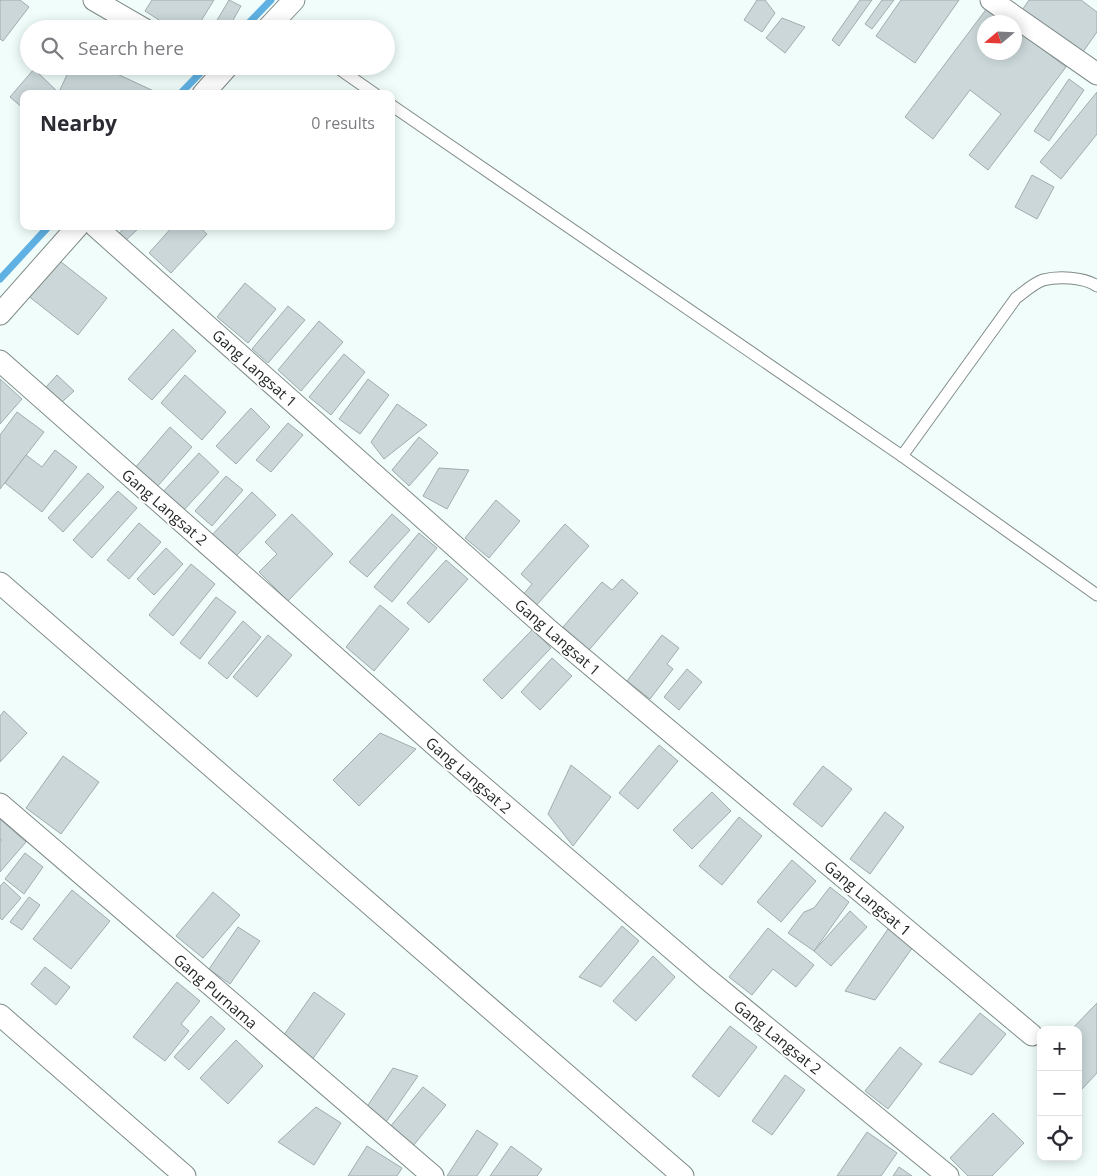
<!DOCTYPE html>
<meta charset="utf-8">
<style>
:root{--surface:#fff;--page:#f7f7f7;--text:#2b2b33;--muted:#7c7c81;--line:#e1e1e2}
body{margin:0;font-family:"Open Sans",sans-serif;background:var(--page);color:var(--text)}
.controls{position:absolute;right:15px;bottom:15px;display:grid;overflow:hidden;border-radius:10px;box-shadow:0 2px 12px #0003}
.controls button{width:45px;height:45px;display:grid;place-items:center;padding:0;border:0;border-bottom:1px solid var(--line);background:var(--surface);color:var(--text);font:25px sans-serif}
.compass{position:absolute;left:977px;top:15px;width:45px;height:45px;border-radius:50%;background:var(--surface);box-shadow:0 2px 12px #0003;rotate:251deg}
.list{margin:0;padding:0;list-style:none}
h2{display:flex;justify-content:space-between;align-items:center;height:65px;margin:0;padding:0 20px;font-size:21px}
h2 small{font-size:16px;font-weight:400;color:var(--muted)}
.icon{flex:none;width:28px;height:28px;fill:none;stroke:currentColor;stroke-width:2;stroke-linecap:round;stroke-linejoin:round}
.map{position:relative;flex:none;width:1097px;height:1176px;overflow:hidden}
.search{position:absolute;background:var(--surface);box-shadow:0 2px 12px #0003;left:20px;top:20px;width:375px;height:55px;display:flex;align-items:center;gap:12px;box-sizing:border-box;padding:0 18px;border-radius:28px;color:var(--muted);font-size:19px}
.panel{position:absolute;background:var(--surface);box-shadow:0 2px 12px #0003;left:20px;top:90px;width:375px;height:140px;border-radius:10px}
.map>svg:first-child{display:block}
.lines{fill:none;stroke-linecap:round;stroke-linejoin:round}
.stream{stroke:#60b1e3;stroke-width:7}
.building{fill:#cbd7d9;stroke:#a0acae}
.lane-casing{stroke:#808b88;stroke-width:13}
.street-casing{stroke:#808b88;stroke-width:23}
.lane{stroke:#fff;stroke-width:11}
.street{stroke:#fff;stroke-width:21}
.labels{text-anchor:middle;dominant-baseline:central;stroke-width:4;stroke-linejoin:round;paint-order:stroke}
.street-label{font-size:15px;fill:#1f2322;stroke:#fff}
</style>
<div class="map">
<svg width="1097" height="1176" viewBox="0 0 1097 1176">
<rect width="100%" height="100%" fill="#f0fdfa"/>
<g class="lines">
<g class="stream">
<path d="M 243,29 L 271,0"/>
<path d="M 180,94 L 207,66"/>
<path d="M 0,279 L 49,226"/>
</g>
</g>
<g class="building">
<path d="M 0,0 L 20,0 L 29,7 L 3,41 L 0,39 Z"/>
<path d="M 152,0 L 214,0 L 196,29 L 173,29 L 145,11 Z"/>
<path d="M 229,0 L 241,6 L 228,29 L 212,29 Z"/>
<path d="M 757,0 L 765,0 L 775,13 L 762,32 L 744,20 Z"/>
<path d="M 860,0 L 872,0 L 839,46 L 832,40 Z"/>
<path d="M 882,0 L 894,0 L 872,29 L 865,24 Z"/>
<path d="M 901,0 L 959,0 L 915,63 L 876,36 Z"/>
<path d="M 1029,0 L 1081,0 L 1097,12 L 1097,32 L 1080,56 L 1020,13 Z"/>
<path d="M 988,7 L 1008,22 L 984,22 L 984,52 L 1014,52 L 1014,27 L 1066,67 L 988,170 L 969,155 L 1001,114 L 970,90 L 933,139 L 905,117 Z"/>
<path d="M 782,18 L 805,27 L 785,53 L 766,38 Z"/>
<path d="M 71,66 L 100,66 L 158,93 L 62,94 L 59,92 Z"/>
<path d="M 34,69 L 60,94 L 24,94 L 24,109 L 10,97 Z"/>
<path d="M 1069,79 L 1084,90 L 1049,141 L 1034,131 Z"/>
<path d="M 1097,92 L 1097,134 L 1061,179 L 1040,162 Z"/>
<path d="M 1032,175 L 1054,187 L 1037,219 L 1015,207 Z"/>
<path d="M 127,226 L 137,226 L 139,228 L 124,242 L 117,235 Z"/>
<path d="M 173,226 L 198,226 L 207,234 L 171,273 L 149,253 Z"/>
<path d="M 56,258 L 107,298 L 78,335 L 27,295 Z"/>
<path d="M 245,283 L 276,309 L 248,343 L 217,317 Z"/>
<path d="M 288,306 L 305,320 L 268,363 L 252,349 Z"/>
<path d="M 319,321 L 343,342 L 301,391 L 278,370 Z"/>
<path d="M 173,329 L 196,351 L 152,400 L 128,379 Z"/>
<path d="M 344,354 L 365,372 L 331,415 L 309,397 Z"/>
<path d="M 57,375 L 74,391 L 62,402 L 46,387 Z"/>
<path d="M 185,375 L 226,412 L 202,440 L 161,403 Z"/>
<path d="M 0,379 L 22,399 L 0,424 Z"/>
<path d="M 368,379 L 389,395 L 360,434 L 339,419 Z"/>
<path d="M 397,404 L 427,425 L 384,459 L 371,442 Z"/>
<path d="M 251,408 L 270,427 L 236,464 L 216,446 Z"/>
<path d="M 17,412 L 44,432 L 0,489 L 0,435 Z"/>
<path d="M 288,423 L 303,435 L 271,472 L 256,460 Z"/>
<path d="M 170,427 L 192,447 L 156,488 L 134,469 Z"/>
<path d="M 419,437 L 438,453 L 409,486 L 392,470 Z"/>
<path d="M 55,450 L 77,467 L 42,512 L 5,483 L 26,455 L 42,467 Z"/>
<path d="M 199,453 L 219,472 L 182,512 L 161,494 Z"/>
<path d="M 439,468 L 469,470 L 447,509 L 423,496 Z"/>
<path d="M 88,473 L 104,487 L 63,532 L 48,518 Z"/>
<path d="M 226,476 L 243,490 L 212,526 L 195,511 Z"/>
<path d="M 118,491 L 137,508 L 92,558 L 73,540 Z"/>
<path d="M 252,492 L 276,515 L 235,557 L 212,535 Z"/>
<path d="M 496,500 L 520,521 L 489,558 L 465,538 Z"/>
<path d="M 292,514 L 333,554 L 288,601 L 259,572 L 277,554 L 265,542 Z"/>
<path d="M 392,514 L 410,530 L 367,577 L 349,562 Z"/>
<path d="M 139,523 L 161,542 L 129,579 L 107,560 Z"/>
<path d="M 565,524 L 589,546 L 534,608 L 522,596 L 532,584 L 521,574 Z"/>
<path d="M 419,533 L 437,548 L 392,602 L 374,587 Z"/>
<path d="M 166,548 L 183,564 L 154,595 L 137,579 Z"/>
<path d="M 446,560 L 468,579 L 429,623 L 407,603 Z"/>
<path d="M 191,564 L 215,584 L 173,636 L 149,615 Z"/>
<path d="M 622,579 L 638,593 L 589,650 L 563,627 L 602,582 L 612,590 Z"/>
<path d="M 216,597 L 236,612 L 200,659 L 180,643 Z"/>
<path d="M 380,605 L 409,629 L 374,671 L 346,647 Z"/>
<path d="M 243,621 L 261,637 L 227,679 L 208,663 Z"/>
<path d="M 533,629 L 551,648 L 502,699 L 483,680 Z"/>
<path d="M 268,635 L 292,655 L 257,697 L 233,677 Z"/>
<path d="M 662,635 L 679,648 L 667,664 L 673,669 L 650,699 L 627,681 Z"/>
<path d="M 552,658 L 572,676 L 540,710 L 521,692 Z"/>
<path d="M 687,669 L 702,682 L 679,710 L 664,697 Z"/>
<path d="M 4,711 L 27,733 L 0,762 L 0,716 Z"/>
<path d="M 380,733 L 416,749 L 359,806 L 333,780 Z"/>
<path d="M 659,745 L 678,761 L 638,809 L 619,793 Z"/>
<path d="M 63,756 L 99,782 L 61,834 L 26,808 Z"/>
<path d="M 571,765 L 611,797 L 573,846 L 548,814 Z"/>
<path d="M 823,766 L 852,789 L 822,827 L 793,804 Z"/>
<path d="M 712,792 L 731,811 L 692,849 L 673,830 Z"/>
<path d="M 885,812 L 904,827 L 870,874 L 850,859 Z"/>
<path d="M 739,817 L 762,836 L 722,885 L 699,866 Z"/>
<path d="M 0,819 L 26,842 L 0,872 L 0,842 L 2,840 L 0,840 Z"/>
<path d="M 25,853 L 43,867 L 24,894 L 5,879 Z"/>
<path d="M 792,860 L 816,881 L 781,922 L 757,902 Z"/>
<path d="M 4,882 L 21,898 L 2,920 L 0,918 L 0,886 Z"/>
<path d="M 830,887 L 849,902 L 814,951 L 788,933 L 804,912 L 814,908 Z"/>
<path d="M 72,890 L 110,921 L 71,969 L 33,939 Z"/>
<path d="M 213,892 L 240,915 L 203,958 L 176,936 Z"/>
<path d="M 29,897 L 40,905 L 22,930 L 10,922 Z"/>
<path d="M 850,911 L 867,927 L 831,966 L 814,951 Z"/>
<path d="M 622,926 L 639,941 L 601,987 L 579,977 Z"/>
<path d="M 238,927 L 260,941 L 230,984 L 209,969 Z"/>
<path d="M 768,928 L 814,965 L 796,987 L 773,969 L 752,995 L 729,977 Z"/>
<path d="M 888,929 L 913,947 L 875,1000 L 845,991 Z"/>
<path d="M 653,956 L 675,977 L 636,1021 L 613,1001 Z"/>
<path d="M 45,967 L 70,987 L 56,1005 L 31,984 Z"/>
<path d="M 177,982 L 200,1001 L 181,1024 L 189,1031 L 165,1061 L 133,1037 Z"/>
<path d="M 314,992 L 345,1014 L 309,1064 L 279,1042 Z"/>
<path d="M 1097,1003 L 1097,1073 L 1081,1090 L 1078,1087 L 1078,1030 L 1071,1030 Z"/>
<path d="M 980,1013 L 1006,1034 L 972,1075 L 939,1062 Z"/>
<path d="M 211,1016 L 225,1029 L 189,1070 L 174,1057 Z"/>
<path d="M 730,1026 L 757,1047 L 719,1097 L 692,1076 Z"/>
<path d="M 236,1040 L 263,1066 L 228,1104 L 200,1078 Z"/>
<path d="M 900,1047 L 922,1064 L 888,1109 L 865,1091 Z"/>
<path d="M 393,1068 L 418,1076 L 384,1125 L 364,1111 Z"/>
<path d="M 785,1075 L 805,1090 L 772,1135 L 752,1121 Z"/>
<path d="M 423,1087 L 446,1105 L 413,1146 L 390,1127 Z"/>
<path d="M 316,1107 L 341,1123 L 314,1165 L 278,1142 Z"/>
<path d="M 993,1113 L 1024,1143 L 992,1176 L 968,1176 L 950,1158 Z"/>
<path d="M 477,1130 L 498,1144 L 477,1176 L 447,1176 Z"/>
<path d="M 867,1132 L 897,1153 L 881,1176 L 837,1176 Z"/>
<path d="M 367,1146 L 402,1168 L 397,1176 L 348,1176 Z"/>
<path d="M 511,1146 L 542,1169 L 537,1176 L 490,1176 Z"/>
<path d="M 899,1167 L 912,1176 L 893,1176 Z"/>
</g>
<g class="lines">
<g class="lane-casing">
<g id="lane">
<path d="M 335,66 L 375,94"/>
<path d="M 391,105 L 902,456 L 1097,595"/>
<path d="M 902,456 L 1016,298 C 1024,292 1034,283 1043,280 C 1058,276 1084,277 1097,286"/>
</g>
</g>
<g class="street-casing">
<g id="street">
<path d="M 94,0 L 144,29"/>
<path d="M 991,0 L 1097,74"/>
<path d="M 267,29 L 294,0"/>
<path d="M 203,94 L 228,66"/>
<path d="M 95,226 L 550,631 L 1032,1035"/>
<path d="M 0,314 L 78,226"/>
<path d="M 0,361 L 462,769 L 706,978 L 948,1176"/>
<path d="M 0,583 L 683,1176"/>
<path d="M 0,804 L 433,1176"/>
<path d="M 0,1015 L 185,1176"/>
</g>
</g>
<use href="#lane" class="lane"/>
<use href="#street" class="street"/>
</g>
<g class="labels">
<g class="street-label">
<text transform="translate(255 368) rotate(42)">Gang Langsat 1</text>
<text transform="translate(165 507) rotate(41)">Gang Langsat 2</text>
<text transform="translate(558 637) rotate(41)">Gang Langsat 1</text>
<text transform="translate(469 775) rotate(41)">Gang Langsat 2</text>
<text transform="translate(868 898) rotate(40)">Gang Langsat 1</text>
<text transform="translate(216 991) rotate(41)">Gang Purnama</text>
<text transform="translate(778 1037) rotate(39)">Gang Langsat 2</text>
</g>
</g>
</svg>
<div class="controls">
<button>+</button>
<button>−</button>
<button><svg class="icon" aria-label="locate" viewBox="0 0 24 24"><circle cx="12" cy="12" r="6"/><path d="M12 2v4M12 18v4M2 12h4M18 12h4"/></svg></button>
</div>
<svg class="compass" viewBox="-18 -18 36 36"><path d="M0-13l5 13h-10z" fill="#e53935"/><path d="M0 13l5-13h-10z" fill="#7c7c81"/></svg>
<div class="search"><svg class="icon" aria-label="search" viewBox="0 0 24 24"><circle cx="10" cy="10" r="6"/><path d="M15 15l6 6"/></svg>Search here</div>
<section class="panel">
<h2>Nearby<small>0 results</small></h2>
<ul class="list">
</ul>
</section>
</div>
